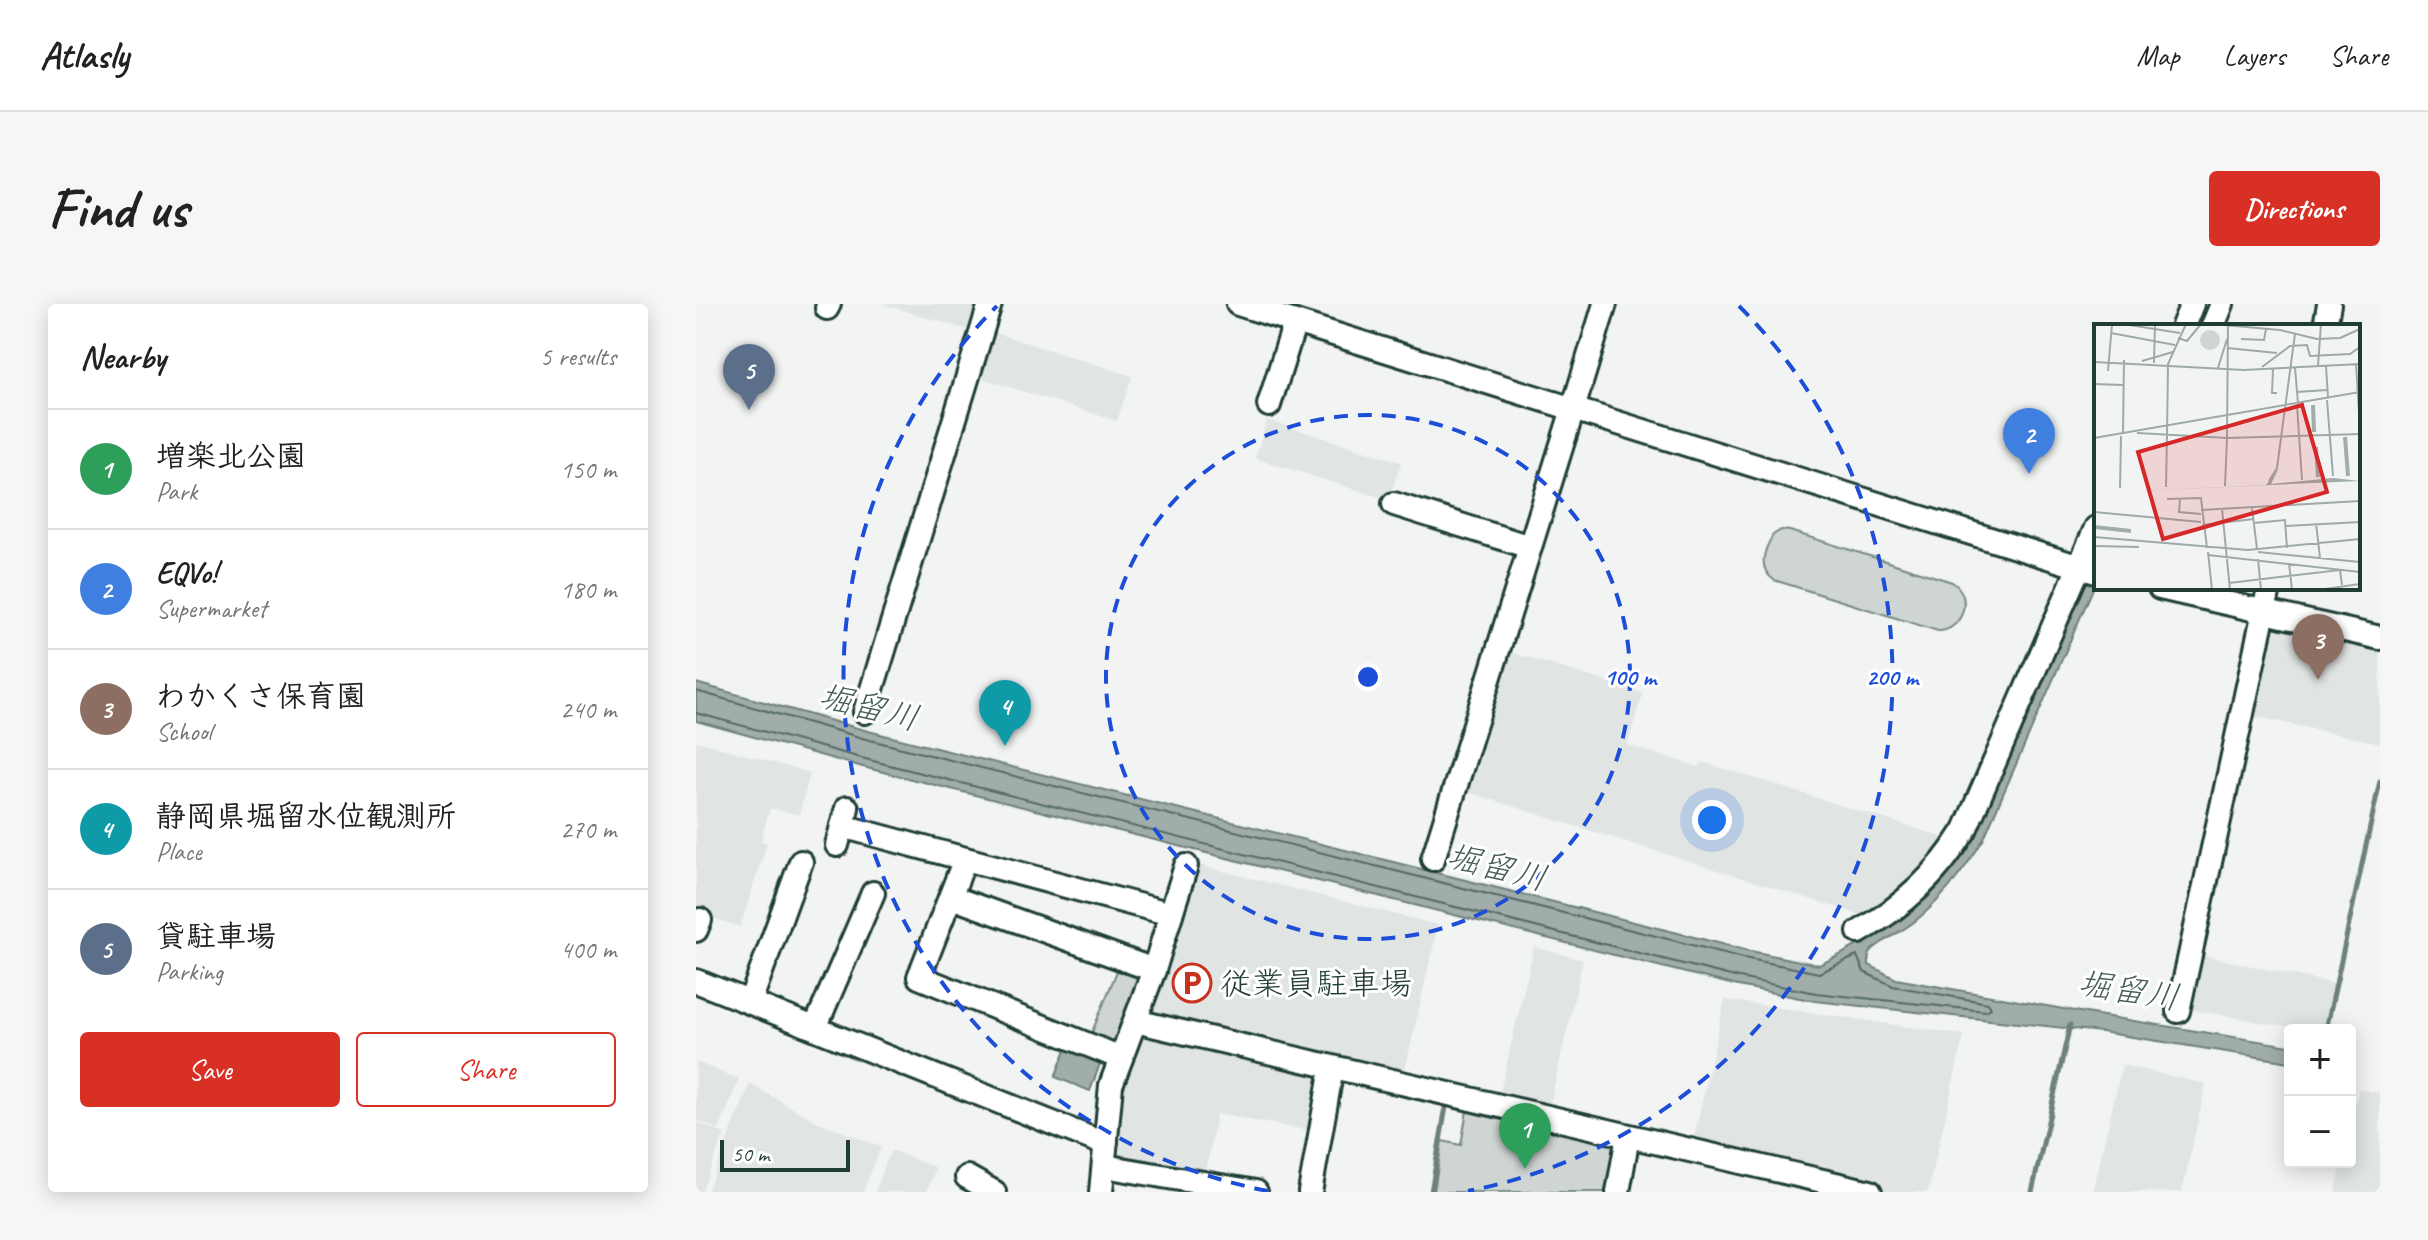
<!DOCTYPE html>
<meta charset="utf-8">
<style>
:root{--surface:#fff;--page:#f6f6f6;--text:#222;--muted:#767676;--line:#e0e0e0;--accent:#d93025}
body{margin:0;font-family:Caveat,"Klee One",sans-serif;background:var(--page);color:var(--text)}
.controls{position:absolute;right:24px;bottom:24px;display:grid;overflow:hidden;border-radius:8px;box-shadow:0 4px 20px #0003}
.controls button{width:72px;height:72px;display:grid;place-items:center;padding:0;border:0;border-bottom:2px solid var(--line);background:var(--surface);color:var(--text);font:40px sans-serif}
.scale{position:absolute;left:24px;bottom:20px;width:130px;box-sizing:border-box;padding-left:8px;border:4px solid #1f3d34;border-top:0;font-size:22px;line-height:28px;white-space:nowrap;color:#1f3d34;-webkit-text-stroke:6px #fff;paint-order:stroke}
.you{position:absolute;left:1016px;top:516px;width:28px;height:28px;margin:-20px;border:6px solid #fff;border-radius:50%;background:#1a73e8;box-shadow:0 0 0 12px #1a73e833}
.badge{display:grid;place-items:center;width:52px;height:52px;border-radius:50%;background:var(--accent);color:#fff;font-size:26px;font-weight:700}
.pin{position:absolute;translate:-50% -66px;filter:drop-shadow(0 2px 4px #0008)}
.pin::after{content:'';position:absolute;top:42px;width:28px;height:24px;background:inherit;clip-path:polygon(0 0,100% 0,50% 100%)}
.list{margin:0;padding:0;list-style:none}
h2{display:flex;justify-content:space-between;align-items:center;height:104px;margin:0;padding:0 32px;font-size:34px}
h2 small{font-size:26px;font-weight:400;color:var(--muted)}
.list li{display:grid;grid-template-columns:52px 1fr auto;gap:24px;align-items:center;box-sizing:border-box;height:120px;padding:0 32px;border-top:2px solid var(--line)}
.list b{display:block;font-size:30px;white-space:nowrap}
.list p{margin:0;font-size:26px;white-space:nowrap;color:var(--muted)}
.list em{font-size:26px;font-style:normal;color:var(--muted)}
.actions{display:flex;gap:16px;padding:24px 32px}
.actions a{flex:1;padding:18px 0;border:2px solid var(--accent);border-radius:8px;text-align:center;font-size:28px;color:var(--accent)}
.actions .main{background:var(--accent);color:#fff}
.map{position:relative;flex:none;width:1684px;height:888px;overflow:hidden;border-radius:8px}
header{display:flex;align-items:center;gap:48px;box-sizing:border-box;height:112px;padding:0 40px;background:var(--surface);border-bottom:2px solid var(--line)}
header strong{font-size:38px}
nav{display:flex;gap:44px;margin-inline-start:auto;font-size:28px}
.intro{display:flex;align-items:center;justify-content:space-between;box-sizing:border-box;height:192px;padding:0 48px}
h1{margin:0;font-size:56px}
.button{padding:20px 36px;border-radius:8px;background:var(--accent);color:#fff;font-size:28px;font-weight:700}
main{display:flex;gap:48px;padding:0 48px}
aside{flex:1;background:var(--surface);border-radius:8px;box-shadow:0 4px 20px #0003}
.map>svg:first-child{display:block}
.built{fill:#e0e4e3}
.green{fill:#ced5d3;stroke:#768984;stroke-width:2}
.water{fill:#a1adaa;stroke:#6d807b;stroke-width:2}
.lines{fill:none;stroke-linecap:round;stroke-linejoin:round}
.shore{stroke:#536a63;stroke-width:2}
.stream{stroke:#6d807b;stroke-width:5}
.minor-casing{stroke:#1f3d34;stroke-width:28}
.minor{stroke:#fff;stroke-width:22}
.ring{fill:none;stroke:#1d4ed8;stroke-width:4;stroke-dasharray:14 10}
.labels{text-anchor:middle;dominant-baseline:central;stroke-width:6;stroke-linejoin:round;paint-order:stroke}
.poi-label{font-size:32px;fill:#1f3d34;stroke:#fff;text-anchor:start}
.water-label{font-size:34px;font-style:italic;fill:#465f57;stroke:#fff}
.inset-river{fill:none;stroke:#a1adaa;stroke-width:4}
.inset-road{fill:none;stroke:#9eaaa7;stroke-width:2}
.view{fill:#d62828;fill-opacity:0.15;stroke:#d62828;stroke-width:4}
.inset-edge{fill:none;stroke:#1f3d34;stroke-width:4}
.centre{fill:#1d4ed8;stroke:#fff;stroke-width:4}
.ring-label{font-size:24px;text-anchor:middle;font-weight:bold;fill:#1d4ed8;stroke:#fff;stroke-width:6;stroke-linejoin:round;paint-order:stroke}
</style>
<header>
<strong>Atlasly</strong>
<nav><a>Map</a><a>Layers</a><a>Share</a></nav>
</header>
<div class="intro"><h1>Find us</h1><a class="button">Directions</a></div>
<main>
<aside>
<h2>Nearby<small>5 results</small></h2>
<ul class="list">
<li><span class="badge" style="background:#2e9e5b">1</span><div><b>増楽北公園</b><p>Park</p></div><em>150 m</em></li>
<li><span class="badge" style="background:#3f7fe0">2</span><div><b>EQVo!</b><p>Supermarket</p></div><em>180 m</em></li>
<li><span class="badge" style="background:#8d6e63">3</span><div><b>わかくさ保育園</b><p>School</p></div><em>240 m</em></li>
<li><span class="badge" style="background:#0f9aa8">4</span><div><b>静岡県堀留水位観測所</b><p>Place</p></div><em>270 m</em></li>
<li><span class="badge" style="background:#5c6f8a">5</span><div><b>貸駐車場</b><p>Parking</p></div><em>400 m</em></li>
</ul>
<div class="actions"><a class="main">Save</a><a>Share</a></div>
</aside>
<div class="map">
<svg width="1684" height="888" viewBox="0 0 1684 888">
<rect width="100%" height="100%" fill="#f2f3f3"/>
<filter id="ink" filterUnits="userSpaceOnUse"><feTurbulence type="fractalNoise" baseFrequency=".0125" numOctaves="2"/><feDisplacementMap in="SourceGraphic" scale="16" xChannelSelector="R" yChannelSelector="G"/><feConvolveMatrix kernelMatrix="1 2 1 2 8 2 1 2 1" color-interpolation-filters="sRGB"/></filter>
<g filter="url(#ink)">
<g class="built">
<path d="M 186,0 L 287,0 L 279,28 Z"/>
<path d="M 296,28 L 436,72 L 421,117 L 282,73 Z"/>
<path d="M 571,116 L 705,158 L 693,196 L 559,154 Z"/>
<path d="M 1573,316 L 1684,340 L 1684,439 L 1552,411 Z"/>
<path d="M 811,347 L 947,389 L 931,441 L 1003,463 L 1006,458 L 1253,535 L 1217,579 L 1171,613 L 768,487 Z"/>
<path d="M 0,437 L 114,469 L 103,511 L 74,504 L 65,537 L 71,539 L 44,623 L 0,608 Z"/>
<path d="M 498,560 L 742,621 L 707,775 L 451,716 Z"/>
<path d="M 838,643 L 887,656 L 852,809 L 802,797 Z"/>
<path d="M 1501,650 L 1638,680 L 1628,726 L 1573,720 L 1493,705 Z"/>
<path d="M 1029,696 L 1268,731 L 1232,888 L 1197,888 L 996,842 Z"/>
<path d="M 442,728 L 627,770 L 617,827 L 520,810 L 509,874 L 419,858 L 421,783 Z"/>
<path d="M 0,758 L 43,775 L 23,826 L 0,816 Z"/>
<path d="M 1426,761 L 1510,780 L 1486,888 L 1397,888 Z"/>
<path d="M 54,780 L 120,817 L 185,843 L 167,888 L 11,888 Z"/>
<path d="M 1663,785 L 1684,789 L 1684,888 L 1640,888 L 1646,858 L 1654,858 L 1654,825 Z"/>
<path d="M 0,818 L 29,830 L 5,888 L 0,888 Z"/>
<path d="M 195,846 L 240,864 L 230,888 L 179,888 Z"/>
</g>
<g class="green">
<path d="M 1085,226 L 1094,227 L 1256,278 C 1278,291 1267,327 1242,327 L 1078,276 C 1061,264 1068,246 1077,231 Z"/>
<path d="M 423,662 L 444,669 L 446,674 L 421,741 L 394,733 Z"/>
<path d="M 772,801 L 914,833 L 921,843 L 913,888 L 738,888 L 746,837 L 765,841 Z"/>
</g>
<g class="water">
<path d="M 1389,277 L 1399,280 L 1287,536 C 1268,567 1247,595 1218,618 C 1205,628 1189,635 1176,646 L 1173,652 L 1173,661 L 1200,675 L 1407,712 L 1594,742 L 1594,758 L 1405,728 L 1119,697 L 1042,682 L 167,463 L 0,417 L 0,379 L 172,427 L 1050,646 L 1123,661 L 1140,653 L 1190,625 L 1231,593 L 1249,574 L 1265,553 L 1289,508 Z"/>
<path d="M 371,743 L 405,757 L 394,787 L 359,773 Z"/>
</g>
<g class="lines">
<path class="shore" d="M 0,387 L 170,435 L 1048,654 L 1123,669 L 1161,652 L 1168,668 L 1197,682 L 1292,699 L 1295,704 L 1290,707 L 1120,689 L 1043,674 L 169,455 L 0,409"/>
<g class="stream">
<path d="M 1630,726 L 1684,477"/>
<path d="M 735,888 L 751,797 L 748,797"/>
<path d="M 1336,888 L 1374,721"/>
</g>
<g class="minor-casing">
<g id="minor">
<path d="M 542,0 L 877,105 L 909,0"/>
<path d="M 131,4 L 133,0"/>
<path d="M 1487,22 L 1496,0"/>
<path d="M 1517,22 L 1526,0"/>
<path d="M 1629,22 L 1633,0"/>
<path d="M 573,101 L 599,18"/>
<path d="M 698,200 L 834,243"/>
<path d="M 1464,284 L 1684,334"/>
<path d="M 169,408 L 294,0"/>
<path d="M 146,522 L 475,610 L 458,666 L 415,781 L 405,888"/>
<path d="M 141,541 L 151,504"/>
<path d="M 269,555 L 223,673 L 425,754"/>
<path d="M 737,555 L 877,105 L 1400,268"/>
<path d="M 255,593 L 458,666"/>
<path d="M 475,610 L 490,562"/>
<path d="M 0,626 L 4,616"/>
<path d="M 1163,628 C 1208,602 1241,571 1269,526 L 1400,224"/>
<path d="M 0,677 L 399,836 L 410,837"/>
<path d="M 54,698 L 105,558"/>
<path d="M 1482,707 L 1573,284"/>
<path d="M 439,717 L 1174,888"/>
<path d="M 119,724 L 177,589"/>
<path d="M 408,862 L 560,888"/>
<path d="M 271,873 L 298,888"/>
<path d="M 614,888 L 636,764"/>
<path d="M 922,888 L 930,843"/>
</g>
</g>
<use href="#minor" class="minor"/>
</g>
</g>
<g class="ring">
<circle cx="672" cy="373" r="262"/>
<path d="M572 887A524 524 0 0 1 301 2M1043 2A524 524 0 0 1 772 887"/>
</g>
<defs>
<g id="parking-ring" transform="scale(2)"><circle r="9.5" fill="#fff" stroke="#c8321e" stroke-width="1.5"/><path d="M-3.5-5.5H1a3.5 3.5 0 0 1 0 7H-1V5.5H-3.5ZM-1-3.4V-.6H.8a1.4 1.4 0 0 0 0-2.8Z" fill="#c8321e"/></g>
</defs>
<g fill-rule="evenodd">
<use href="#parking-ring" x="496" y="679"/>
</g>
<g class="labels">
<g class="poi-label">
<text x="524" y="679">従業員駐車場</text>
</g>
<g class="water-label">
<text transform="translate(173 403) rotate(14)">堀留川</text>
<text transform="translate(801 563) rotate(14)">堀留川</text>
<text transform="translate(1433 686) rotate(9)">堀留川</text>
</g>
</g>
<g transform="translate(1398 20)">
<rect width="266" height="266" fill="#f2f3f3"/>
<path d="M106 16a10 10 0 1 1 20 0a10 10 0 1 1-20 0Z" fill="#ced5d3"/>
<path d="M 185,144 L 177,160 L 239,154 L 266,157 L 0,169 L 172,161 Z" fill="#a1adaa"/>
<path class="inset-river" d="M 219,81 L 220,108M 251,113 L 254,152M 222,123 L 224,153M 0,203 L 37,207"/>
<path class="inset-road" d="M 29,0 L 86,9M 118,0 L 186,6 L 223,15 L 246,14 L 266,5M 17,9 L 81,21M 84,14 L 93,17 L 107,0M 147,15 L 170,16 L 172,5M 133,24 L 183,29M 48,37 L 79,28M 0,38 L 150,46 L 266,40M 60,39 L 61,0M 262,40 L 266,105M 224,42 L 227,0M 232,42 L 234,73M 168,43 L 196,22 L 213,21 L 216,32 L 256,30 L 266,23M 124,44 L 133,15M 201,44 L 204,79M 179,45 L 178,69 L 183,69M 14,47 L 18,0M 0,60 L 29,61M 203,68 L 233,66M 233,76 L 239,152M 203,81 L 208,156M 29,109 L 30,36M 43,109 L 133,114 L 134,0M 73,112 L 74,40 L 92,0M 0,114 L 266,68M 175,157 L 183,144 L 201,10M 131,162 L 133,114 L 266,110M 72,163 L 73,112M 26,164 L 27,112M 73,175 L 107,174 L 113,224M 86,175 L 85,188 L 107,190M 158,184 L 163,225M 128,185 L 136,266M 107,186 L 266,177M 0,188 L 107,198M 160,199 L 191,196 L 193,224M 222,199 L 226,234M 108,201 L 160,195M 191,202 L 266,198M 0,213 L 154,226 L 266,215M 0,222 L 45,223M 114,228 L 118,266M 164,228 L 266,238M 114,231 L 266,248M 164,235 L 167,266M 195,239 L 198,266M 135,259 L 246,246 L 248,261M 224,266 L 266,260"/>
<path class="view" d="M 208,81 L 233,168 L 69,215 L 44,128 Z"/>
<rect width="266" height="266" class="inset-edge"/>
</g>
<circle cx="672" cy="373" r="12" class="centre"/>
<g class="ring-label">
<text x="934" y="381">100 m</text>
<text x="1196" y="381">200 m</text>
</g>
</svg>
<div class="controls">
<button>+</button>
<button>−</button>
</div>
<div class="scale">50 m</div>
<div class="you"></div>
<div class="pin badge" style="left:829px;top:865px;background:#2e9e5b">1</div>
<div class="pin badge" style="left:1333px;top:170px;background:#3f7fe0">2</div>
<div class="pin badge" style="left:1622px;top:376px;background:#8d6e63">3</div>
<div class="pin badge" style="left:309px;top:442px;background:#0f9aa8">4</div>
<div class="pin badge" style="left:53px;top:106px;background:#5c6f8a">5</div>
</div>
</main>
